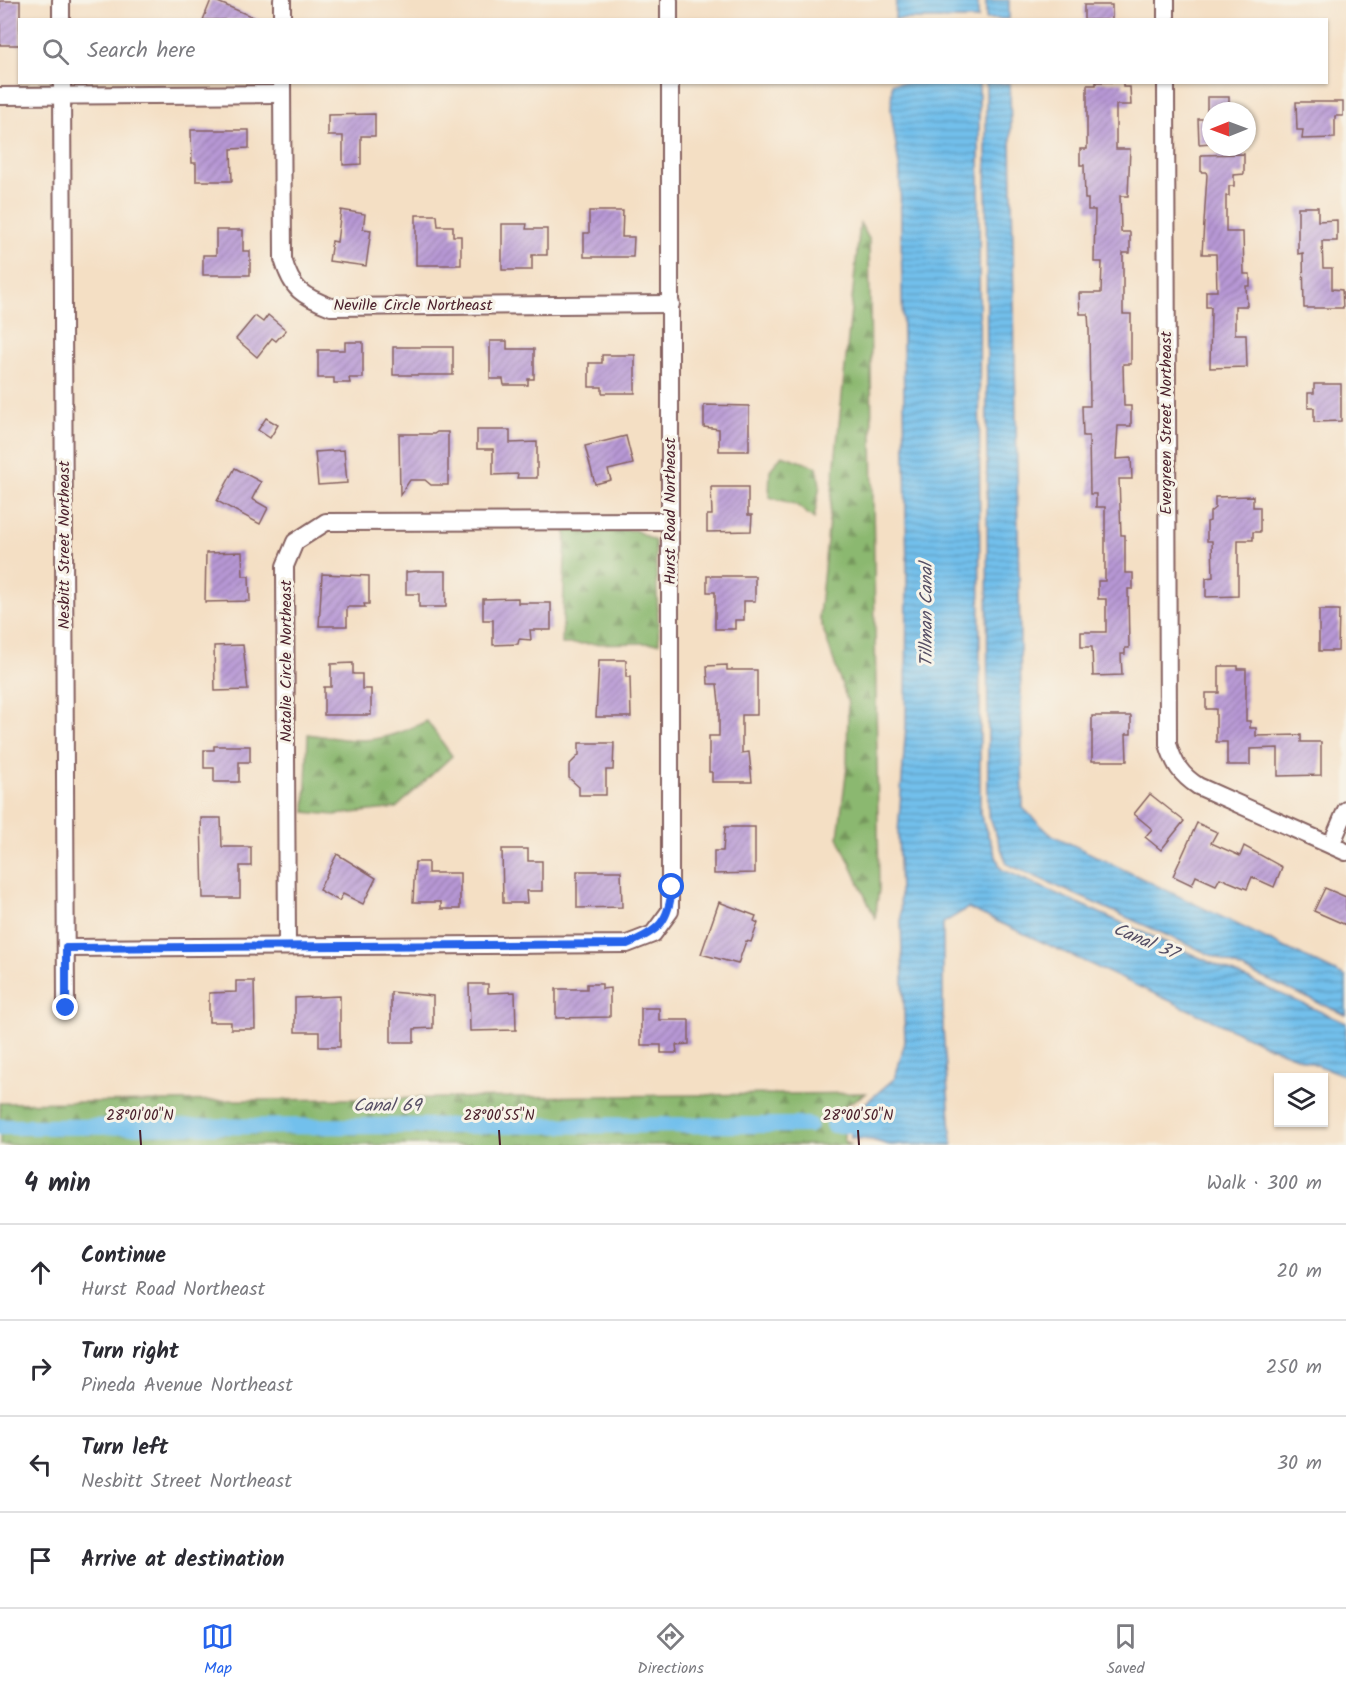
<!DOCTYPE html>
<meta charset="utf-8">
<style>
:root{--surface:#fff;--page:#f2f2f3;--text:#2b2b33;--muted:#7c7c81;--line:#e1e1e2;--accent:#2563eb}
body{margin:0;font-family:Kalam,sans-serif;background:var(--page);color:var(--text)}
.controls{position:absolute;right:18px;bottom:18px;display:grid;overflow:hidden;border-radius:0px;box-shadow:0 2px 4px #0004}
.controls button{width:54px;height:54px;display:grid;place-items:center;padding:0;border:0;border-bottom:2px solid var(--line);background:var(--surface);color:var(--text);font:30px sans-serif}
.compass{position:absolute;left:1202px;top:102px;width:54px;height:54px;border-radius:50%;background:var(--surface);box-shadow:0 2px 4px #0004;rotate:269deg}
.stop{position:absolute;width:18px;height:18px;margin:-14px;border:4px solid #2563eb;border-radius:50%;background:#fff}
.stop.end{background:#2563eb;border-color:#fff;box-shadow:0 2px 6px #0008}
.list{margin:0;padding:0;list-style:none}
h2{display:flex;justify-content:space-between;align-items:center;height:78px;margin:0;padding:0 24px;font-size:26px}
h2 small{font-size:20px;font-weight:400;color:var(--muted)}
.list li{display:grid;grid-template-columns:39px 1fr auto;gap:18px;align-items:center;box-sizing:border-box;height:96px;padding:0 24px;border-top:2px solid var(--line)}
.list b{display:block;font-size:22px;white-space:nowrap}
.list p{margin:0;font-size:20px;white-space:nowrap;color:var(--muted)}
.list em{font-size:20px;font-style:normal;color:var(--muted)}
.icon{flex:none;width:33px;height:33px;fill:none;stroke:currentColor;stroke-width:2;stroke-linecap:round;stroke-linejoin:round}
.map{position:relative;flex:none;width:1346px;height:1145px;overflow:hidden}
.search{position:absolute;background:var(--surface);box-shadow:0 2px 4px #0004;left:18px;right:18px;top:18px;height:66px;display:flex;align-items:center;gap:15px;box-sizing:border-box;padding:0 21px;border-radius:0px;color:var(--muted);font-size:22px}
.sheet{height:462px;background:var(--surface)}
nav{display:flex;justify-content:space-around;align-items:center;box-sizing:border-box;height:84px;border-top:2px solid var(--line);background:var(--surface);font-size:16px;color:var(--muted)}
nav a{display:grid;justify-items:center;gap:3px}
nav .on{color:var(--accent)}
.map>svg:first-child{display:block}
.forest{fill:url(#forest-firs);stroke:#6a6c4d;stroke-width:1.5}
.water{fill:url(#water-rules);stroke:#5e708c;stroke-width:1.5}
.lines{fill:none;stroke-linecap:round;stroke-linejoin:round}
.canal{stroke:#72c0ec;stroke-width:16}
.building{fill:url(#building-hatch)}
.minor-casing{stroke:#866261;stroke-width:20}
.minor{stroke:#fff;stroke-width:16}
.route{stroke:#2563eb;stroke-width:8}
.ticks{fill:none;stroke:#4a1f2b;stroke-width:2}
.labels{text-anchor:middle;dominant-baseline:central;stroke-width:6;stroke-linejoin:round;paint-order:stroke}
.street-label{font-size:16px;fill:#4a1f2b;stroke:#f7f3e8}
.water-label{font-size:18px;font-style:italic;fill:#564f65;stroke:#f7f3e8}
.ticks-label{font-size:15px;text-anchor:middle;fill:#4a1f2b;stroke:#f7f3e8;stroke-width:6;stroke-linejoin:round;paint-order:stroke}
</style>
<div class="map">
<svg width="1346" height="1145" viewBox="0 0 1346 1145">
<defs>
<pattern id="forest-firs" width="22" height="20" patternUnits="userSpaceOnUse" patternTransform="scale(1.5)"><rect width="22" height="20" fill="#8bb86f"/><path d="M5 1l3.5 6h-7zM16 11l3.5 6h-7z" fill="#74955b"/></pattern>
<pattern id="water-rules" width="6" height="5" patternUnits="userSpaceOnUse" patternTransform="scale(1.5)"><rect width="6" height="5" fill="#72c0ec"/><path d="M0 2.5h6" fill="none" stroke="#609bbf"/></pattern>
<pattern id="building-hatch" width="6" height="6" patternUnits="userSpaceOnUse" patternTransform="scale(1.5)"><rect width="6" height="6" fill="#b798d5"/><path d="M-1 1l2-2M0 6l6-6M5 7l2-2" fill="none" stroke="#977bad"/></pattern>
</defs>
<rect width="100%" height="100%" fill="#f7f3e8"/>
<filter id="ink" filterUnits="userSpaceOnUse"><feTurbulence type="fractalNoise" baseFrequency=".0167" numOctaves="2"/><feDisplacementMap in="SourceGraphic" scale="12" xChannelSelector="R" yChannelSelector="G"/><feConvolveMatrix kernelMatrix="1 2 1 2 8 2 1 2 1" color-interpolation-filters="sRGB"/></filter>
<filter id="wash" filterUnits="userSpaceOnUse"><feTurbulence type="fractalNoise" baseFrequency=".008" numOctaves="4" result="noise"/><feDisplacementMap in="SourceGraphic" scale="24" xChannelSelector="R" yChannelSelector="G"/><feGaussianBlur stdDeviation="1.35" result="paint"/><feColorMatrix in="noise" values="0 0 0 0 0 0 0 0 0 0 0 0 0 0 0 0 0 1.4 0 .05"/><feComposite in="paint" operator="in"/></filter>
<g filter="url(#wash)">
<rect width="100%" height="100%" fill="#f4dfc4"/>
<g class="forest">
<path d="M 860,223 L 869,239 L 879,889 L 875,918 L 838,837 L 847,767 L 848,703 L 819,617 Z"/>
<path d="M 782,455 L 817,467 L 820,485 L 814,519 L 795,504 L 769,497 L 770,470 Z"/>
<path d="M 566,530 L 635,530 L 655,541 L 659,643 L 562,644 Z"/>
<path d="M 427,721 L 452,756 L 396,808 L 335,815 L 305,812 L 308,734 C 361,742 377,745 427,721 Z"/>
<path d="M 866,1093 L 843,1107 L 844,1140 L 851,1145 L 0,1145 L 0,1103 Z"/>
</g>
<g class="water">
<path d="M 896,0 L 978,0 L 978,19 L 895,19 Z"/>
<rect x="986" y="0" width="23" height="19"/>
<path d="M 892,83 L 979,83 L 980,814 L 1001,869 L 1346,1023 L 1346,1076 L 1270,1047 L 968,908 L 943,923 L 943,1029 L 952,1145 L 890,1145 L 872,1140 L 851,1138 L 851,1109 L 861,1107 L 895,1078 L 905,1042 L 898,833 L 906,725 L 907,573 L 900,173 L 891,111 Z"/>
<path d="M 986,83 L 1010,83 L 1023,808 L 1050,834 L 1346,977 L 1346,1015 L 1007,864 L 988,813 Z"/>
</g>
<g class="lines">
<g class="canal">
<path d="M 833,1125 L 874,1125"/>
<path d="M 0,1127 L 809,1125"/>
</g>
</g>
<g id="blocks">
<g class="building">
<path d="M 211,0 L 213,0 L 260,20 L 203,20 Z"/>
<rect x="0" y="1" width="20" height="44"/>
<rect x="1084" y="5" width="28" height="15"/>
<path d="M 1096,82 L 1123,82 L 1123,87 L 1130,87 L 1131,105 L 1116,105 L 1116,149 L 1130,149 L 1128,196 L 1120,196 L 1121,232 L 1130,232 L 1130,253 L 1123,253 L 1123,314 L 1131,314 L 1131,364 L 1123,364 L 1124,406 L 1131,406 L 1131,426 L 1118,426 L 1116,459 L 1131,458 L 1132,479 L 1119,479 L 1121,535 L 1125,535 L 1125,573 L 1133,573 L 1133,589 L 1128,589 L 1129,648 L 1125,648 L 1125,654 L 1121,654 L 1122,675 L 1093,676 L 1092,647 L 1081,647 L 1081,632 L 1106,632 L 1106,599 L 1098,599 L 1098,581 L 1105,581 L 1105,507 L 1096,507 L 1096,494 L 1090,494 L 1089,436 L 1083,436 L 1082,406 L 1090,406 L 1089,330 L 1088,314 L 1080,314 L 1079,293 L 1101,293 L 1102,262 L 1094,262 L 1095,210 L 1088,210 L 1088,199 L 1085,199 L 1084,165 L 1080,165 L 1080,149 L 1087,149 L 1087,85 L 1096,85 Z"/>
<rect x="1207" y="97" width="22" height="14"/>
<path d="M 1296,102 L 1343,102 L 1343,116 L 1335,116 L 1335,138 L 1302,139 L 1303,130 L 1297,130 Z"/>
<path d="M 375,114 L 375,136 L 361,136 L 361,164 L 343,165 L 343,136 L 328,136 L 328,115 Z"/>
<path d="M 1198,119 L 1211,119 L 1211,143 L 1199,144 Z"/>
<path d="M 191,130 L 249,130 L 249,148 L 231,149 L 232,181 L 196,181 L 196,163 L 192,163 Z"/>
<path d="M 1244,154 L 1244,174 L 1234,175 L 1234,186 L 1229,186 L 1229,196 L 1226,196 L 1226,232 L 1243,232 L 1244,274 L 1250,274 L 1250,286 L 1246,286 L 1247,306 L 1235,306 L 1235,334 L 1246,334 L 1247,367 L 1210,368 L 1211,307 L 1206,307 L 1206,291 L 1217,291 L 1216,254 L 1202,254 L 1207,175 L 1206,172 L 1201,172 L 1201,155 Z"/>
<path d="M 1298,207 L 1318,207 L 1318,221 L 1337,220 L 1337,241 L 1322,241 L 1323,268 L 1332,268 L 1332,289 L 1342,290 L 1343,308 L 1304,308 L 1303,253 L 1298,254 Z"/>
<path d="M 341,210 L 365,214 L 363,229 L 371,230 L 366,266 L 329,261 L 332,241 L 337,242 Z"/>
<path d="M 589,211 L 623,211 L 622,237 L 634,237 L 633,257 L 584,257 L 584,233 L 589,233 Z"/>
<path d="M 416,215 L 437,215 L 438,226 L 453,226 L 453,236 L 461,236 L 461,265 L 416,265 Z"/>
<path d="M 502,224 L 527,224 L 526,229 L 547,229 L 547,255 L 532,255 L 532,270 L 502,270 Z"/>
<path d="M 216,230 L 243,230 L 243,251 L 250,251 L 250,275 L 203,275 L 203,255 L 216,255 Z"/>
<path d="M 268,315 L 286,330 L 276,341 L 272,338 L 257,357 L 236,339 L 255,316 L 263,322 Z"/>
<path d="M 490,341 L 507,341 L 507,349 L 534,349 L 534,379 L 528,379 L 528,385 L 504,385 L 503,379 L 490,379 Z"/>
<path d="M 345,342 L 363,342 L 363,378 L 349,378 L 350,383 L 334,383 L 334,378 L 318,378 L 318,350 L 345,350 Z"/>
<rect x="393" y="347" width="60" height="28"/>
<path d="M 602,355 L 635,355 L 635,393 L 602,393 L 602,387 L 589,387 L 589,363 L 602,363 Z"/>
<path d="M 1314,384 L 1341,384 L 1341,421 L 1314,422 L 1314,408 L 1308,408 L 1308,393 L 1314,393 Z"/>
<path d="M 704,405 L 749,406 L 749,451 L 719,451 L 719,429 L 704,427 Z"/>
<path d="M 266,418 L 278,425 L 270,438 L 258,430 Z"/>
<path d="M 477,430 L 510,430 L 510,443 L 537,442 L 537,478 L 517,478 L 518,474 L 493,475 L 493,449 L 477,449 Z"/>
<path d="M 437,432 L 448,432 L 448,485 L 431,485 L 425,480 L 410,480 L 400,495 L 399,434 L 434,434 Z"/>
<path d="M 626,436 L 633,464 L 608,470 L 611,480 L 595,484 L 585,446 Z"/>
<path d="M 344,450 L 347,483 L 318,485 L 315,452 Z"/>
<path d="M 235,468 L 261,482 L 252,499 L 268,508 L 260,524 L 217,501 Z"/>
<path d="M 711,487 L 748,487 L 748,515 L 752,515 L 751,531 L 707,532 L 707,515 L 712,515 Z"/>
<path d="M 1253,496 L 1253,507 L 1260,507 L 1260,532 L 1253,532 L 1253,540 L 1238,540 L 1238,596 L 1206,597 L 1206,578 L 1213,577 L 1212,541 L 1207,541 L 1207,522 L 1210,521 L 1210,512 L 1215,508 L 1215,497 Z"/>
<path d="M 242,552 L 243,576 L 249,576 L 250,601 L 205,602 L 206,553 Z"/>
<path d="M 418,571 L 446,571 L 446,607 L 419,607 L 419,594 L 406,594 L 406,572 Z"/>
<path d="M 322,574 L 369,576 L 369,604 L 364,604 L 365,607 L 347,607 L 347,626 L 319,626 Z"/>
<path d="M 707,576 L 755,576 L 755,601 L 744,601 L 744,620 L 735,620 L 735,629 L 715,629 L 715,592 L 707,592 Z"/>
<path d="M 518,598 L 518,603 L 551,603 L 551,630 L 530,630 L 531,640 L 519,639 L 518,644 L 493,645 L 493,620 L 483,620 L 483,599 Z"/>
<path d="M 1319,610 L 1339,610 L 1338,651 L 1319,651 Z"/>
<path d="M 243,645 L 248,690 L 215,691 L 214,646 Z"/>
<path d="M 599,660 L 626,660 L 626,677 L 630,677 L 631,717 L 596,717 Z"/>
<path d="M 353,663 L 353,674 L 362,674 L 362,689 L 371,689 L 371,715 L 324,715 L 324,687 L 331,687 L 331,664 Z"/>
<path d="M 727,665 L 727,670 L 757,670 L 757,715 L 742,715 L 742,753 L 749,752 L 752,782 L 712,782 L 712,772 L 709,772 L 709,736 L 719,736 L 719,703 L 717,684 L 708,684 L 707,666 Z"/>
<path d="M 1219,666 L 1238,666 L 1238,669 L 1246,669 L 1246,721 L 1250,721 L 1250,728 L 1256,728 L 1256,736 L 1301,735 L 1301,742 L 1321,742 L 1321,775 L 1278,776 L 1278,748 L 1250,749 L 1250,765 L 1227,765 L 1227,742 L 1216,742 L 1216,709 L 1206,709 L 1206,693 L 1219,693 Z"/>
<path d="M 1092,716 L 1131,716 L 1131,734 L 1126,734 L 1127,761 L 1092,761 Z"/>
<path d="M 579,743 L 614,743 L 613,770 L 606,770 L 606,795 L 579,795 L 579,787 L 569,778 L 569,765 L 579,755 Z"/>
<path d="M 214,746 L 250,746 L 250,762 L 239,762 L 239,782 L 214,782 L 214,768 L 204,768 L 204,750 L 214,750 Z"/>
<path d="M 1150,794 L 1184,821 L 1161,850 L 1145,837 L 1152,829 L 1134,814 Z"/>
<path d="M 201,818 L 221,818 L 222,847 L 251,847 L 251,866 L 240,866 L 240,898 L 203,898 Z"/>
<path d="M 1197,823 L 1217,832 L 1211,843 L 1240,856 L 1244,846 L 1282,867 L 1274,887 L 1252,877 L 1247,889 L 1220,878 L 1216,885 L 1196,876 L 1192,885 L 1173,876 Z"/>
<path d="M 725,827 L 755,827 L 755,873 L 714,874 L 714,851 L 723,851 Z"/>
<path d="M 502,849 L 528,849 L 528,861 L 542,861 L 542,891 L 526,891 L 527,903 L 503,903 Z"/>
<path d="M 337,854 L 376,878 L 363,904 L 343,894 L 339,901 L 319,890 Z"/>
<path d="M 415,862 L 428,862 L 428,873 L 460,873 L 460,909 L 441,909 L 441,902 L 413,902 Z"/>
<path d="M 577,871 L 621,871 L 622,907 L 577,908 Z"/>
<path d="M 1325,888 L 1346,897 L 1346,925 L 1314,911 Z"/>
<path d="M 719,902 L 756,916 L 754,921 L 758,923 L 751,942 L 746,941 L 738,964 L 701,954 Z"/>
<path d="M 236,981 L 254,981 L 255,1029 L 231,1029 L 231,1022 L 209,1022 L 209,993 L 236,992 Z"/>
<path d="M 469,984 L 488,984 L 488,993 L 515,992 L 516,1030 L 470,1031 Z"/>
<path d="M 587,984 L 602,984 L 602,989 L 610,988 L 610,1017 L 556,1018 L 556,989 L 587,989 Z"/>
<path d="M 391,992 L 433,996 L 433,1028 L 414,1029 L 414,1042 L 391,1042 Z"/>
<path d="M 340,996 L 340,1047 L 319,1047 L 319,1032 L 295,1032 L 295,998 Z"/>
<path d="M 641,1008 L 659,1008 L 659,1020 L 689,1020 L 689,1044 L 676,1045 L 677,1053 L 661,1053 L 661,1045 L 641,1045 Z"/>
</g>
</g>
</g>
<g filter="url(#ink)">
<use href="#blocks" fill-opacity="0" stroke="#866261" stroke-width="1.5"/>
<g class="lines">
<g class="minor-casing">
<g id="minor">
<path d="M 61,0 L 61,20"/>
<path d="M 282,0 L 282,20"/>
<path d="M 669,0 L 669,20"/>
<path d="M 1166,0 L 1166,20"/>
<path d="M 62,82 L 66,1008"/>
<path d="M 282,82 L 283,259 C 292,290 302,296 331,307 L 671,304"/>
<path d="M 1166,82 L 1168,744 C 1174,764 1181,775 1198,786 L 1346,852"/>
<path d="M 0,96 L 282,94"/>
<path d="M 1331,845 L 1346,810"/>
<path d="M 287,946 L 285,566 L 295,542 L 326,522 L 670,521"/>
<path d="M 66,948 L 627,944 L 653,934 L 670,911 L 670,82"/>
</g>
</g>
<use href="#minor" class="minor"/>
</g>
</g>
<g class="lines" filter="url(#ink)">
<path class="route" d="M 66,1008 L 66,948 L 627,944 C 659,931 669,922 672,887"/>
</g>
<path class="ticks" d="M 140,1130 L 141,1145M 499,1130 L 500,1145M 858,1130 L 859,1145"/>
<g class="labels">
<g class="street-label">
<text x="413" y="305">Neville Circle Northeast</text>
<text transform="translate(1166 423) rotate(-90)">Evergreen Street Northeast</text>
<text transform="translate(670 511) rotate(-90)">Hurst Road Northeast</text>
<text transform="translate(64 545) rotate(-90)">Nesbitt Street Northeast</text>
<text transform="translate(286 661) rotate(-90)">Natalie Circle Northeast</text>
</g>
<g class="water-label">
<text transform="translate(927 615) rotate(-90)">Tillman Canal</text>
<text transform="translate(1145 942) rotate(23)">Canal 37</text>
<text x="387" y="1106">Canal 69</text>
</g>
</g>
<g class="ticks-label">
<text x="140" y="1120">28°01'00"N</text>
<text x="499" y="1120">28°00'55"N</text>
<text x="858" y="1120">28°00'50"N</text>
</g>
</svg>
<div class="controls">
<button><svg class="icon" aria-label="layers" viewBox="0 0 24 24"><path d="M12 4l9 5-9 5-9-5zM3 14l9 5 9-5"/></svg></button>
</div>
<svg class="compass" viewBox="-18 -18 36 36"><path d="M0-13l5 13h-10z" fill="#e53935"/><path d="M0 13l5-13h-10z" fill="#7c7c81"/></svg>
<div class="stop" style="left:672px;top:887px"></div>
<div class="stop end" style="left:66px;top:1008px"></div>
<div class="search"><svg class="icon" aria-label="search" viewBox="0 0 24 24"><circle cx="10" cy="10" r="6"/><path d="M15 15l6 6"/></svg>Search here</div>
</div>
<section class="sheet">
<h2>4 min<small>Walk · 300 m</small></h2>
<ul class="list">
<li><svg class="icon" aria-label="ahead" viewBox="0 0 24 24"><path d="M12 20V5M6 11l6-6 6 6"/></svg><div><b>Continue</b><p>Hurst Road Northeast</p></div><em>20 m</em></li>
<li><svg class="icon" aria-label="right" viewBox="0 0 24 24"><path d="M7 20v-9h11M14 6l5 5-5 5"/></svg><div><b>Turn right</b><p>Pineda Avenue Northeast</p></div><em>250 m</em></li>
<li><svg class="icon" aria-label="left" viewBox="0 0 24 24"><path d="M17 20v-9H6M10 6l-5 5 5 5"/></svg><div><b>Turn left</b><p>Nesbitt Street Northeast</p></div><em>30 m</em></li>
<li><svg class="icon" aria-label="arrive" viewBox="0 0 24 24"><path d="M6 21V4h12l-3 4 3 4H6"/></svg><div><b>Arrive at destination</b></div></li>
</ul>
</section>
<nav>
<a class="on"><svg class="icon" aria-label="map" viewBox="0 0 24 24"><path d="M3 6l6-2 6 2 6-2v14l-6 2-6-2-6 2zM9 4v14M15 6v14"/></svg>Map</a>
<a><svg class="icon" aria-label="directions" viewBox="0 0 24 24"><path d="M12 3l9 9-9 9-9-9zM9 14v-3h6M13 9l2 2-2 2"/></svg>Directions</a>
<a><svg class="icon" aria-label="saved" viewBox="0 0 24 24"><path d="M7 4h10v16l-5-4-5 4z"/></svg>Saved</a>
</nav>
